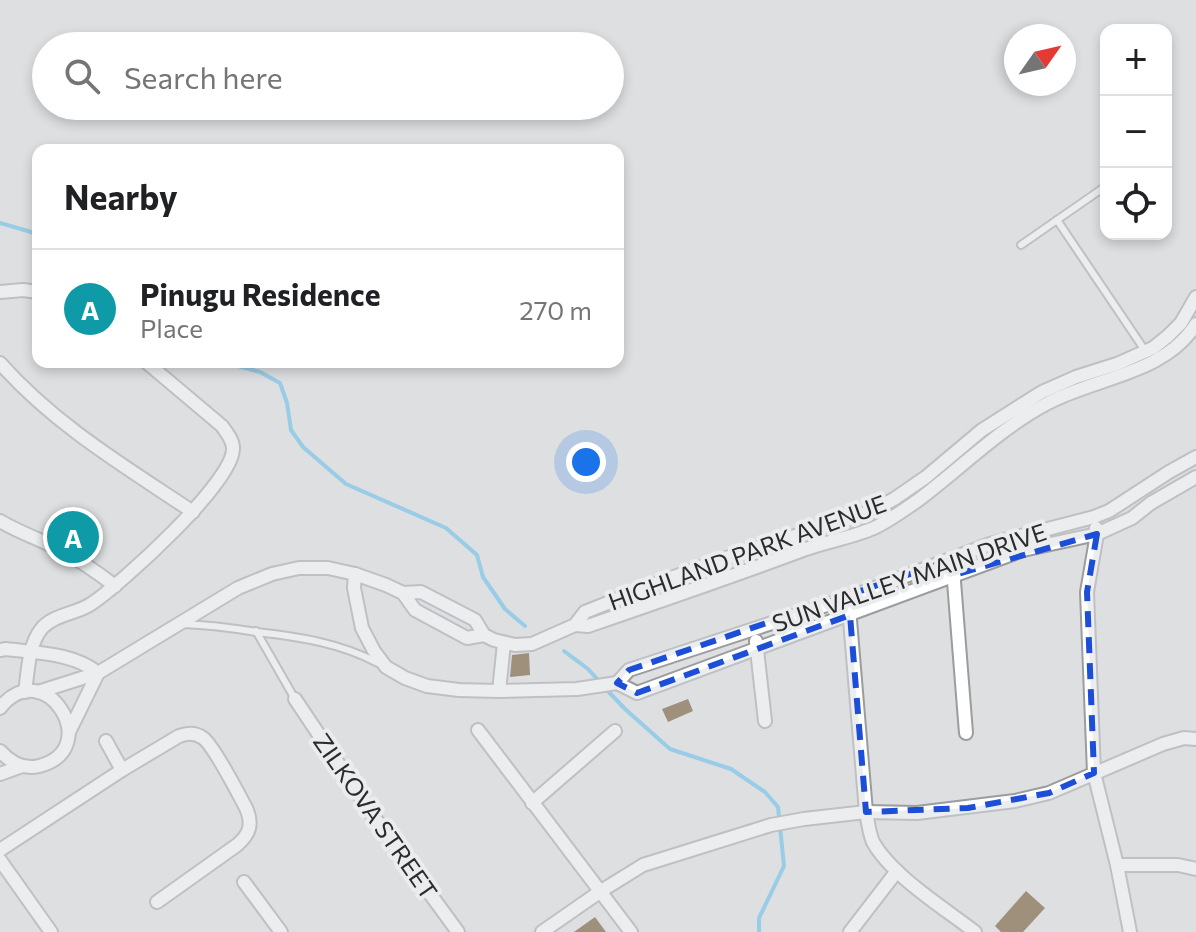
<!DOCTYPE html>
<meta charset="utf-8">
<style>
:root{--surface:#fff;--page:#f6f6f6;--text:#202124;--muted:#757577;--line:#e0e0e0;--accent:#356b86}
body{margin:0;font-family:Commissioner,sans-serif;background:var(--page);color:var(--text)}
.controls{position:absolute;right:24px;top:24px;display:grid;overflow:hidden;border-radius:16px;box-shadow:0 4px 12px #0003}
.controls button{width:72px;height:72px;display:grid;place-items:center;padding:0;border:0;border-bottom:2px solid var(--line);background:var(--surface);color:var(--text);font:40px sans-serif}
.compass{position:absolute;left:1004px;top:24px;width:72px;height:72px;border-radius:50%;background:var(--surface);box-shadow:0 4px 12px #0003;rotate:56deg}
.you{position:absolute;left:586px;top:462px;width:28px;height:28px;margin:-20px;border:6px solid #fff;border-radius:50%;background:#1a73e8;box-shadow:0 0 0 12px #1a73e833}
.badge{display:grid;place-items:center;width:52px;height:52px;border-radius:50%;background:var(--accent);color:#fff;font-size:26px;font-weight:700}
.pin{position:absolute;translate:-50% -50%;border:4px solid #fff;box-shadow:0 2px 8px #0006}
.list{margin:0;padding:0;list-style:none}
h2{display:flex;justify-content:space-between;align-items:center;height:104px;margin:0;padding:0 32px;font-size:34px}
h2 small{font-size:26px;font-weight:400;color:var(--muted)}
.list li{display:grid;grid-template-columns:52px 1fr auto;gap:24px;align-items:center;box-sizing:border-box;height:120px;padding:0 32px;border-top:2px solid var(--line)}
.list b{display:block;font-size:30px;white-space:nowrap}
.list p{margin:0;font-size:26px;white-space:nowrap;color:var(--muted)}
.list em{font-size:26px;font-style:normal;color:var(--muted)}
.icon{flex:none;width:44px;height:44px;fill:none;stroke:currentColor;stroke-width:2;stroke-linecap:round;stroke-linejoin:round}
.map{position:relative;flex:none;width:1196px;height:932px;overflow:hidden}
.search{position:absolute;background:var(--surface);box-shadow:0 4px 12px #0003;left:32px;top:32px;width:592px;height:88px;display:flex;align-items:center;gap:20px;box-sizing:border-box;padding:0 28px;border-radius:44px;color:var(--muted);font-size:30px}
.panel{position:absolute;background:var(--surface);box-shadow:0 4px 12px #0003;left:32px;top:144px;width:592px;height:224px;border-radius:16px}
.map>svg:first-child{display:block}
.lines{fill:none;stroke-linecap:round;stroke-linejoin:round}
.stream{stroke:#47b5ed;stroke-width:4}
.building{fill:#553102}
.lane-casing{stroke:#9b9c9e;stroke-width:10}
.street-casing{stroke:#9b9c9e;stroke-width:16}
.lane{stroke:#fff;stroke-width:6}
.street{stroke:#fff;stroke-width:12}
.marked{fill:none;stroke:#1d4ed8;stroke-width:6;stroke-dasharray:16 10;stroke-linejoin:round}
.labels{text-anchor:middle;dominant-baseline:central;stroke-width:8;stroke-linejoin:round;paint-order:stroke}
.street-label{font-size:24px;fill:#2b2b2c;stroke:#ebecee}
</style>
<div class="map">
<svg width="1196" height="932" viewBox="0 0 1196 932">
<rect width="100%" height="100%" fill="#dddfe1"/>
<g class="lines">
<g class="stream">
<path d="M 0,223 L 38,234"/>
<path d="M 223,362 L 260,372 L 280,383 L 287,403 L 291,430 L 303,447 L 346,484 L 446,528 L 477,555 L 483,577 L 505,609 L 525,626"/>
<path d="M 564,651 L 588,669 L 599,681"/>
<path d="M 605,688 L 625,709 L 670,749 L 731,769 L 765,792 L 778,807 L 784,866 L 759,918 L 759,932"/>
</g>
</g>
<g class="building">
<path d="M 529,653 L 530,675 L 510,677 L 512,655 Z"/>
<path d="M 688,699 L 693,711 L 668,722 L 662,709 Z"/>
<path d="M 1026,891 L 1045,908 L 1023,932 L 1001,932 L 995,926 Z"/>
<path d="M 595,917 L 606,932 L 574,932 Z"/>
</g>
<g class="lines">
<g class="lane-casing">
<g id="lane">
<path d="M 1057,220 L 1146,352"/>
<path d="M 1021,245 L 1106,186"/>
<path d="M 183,624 C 208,625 232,628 257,632 C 300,637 340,643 378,663"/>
<path d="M 256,631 L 295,699"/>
</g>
</g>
<g class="street-casing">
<g id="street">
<path d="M 0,292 L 23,290 L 38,292"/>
<path d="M 0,363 C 55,425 124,466 193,512"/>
<path d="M 0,521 C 20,533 42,540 63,551 C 81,561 98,573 115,586"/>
<path d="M 1096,528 L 1097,534 L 1087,592 L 1094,773 L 1117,865 L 1130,932"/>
<path d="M 953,569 L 966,733"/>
<path d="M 355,574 L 354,588 L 362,628 L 374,651 L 386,667 L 405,678 L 427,686 L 459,690 L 499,691 L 577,689 L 617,683 L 637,693 L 1023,550 L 1097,534 L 1132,518 L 1151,503 L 1196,477"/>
<path d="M 403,593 L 421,592 L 475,620 L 484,635"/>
<path d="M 849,608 L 866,812 C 868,821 869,833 873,842 C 892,876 944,908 975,932"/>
<path d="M 575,625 L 588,626 C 661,601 734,576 806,549 C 829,541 854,537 876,527 C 890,520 904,510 917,501 C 960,469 1000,428 1048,403 C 1097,377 1165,374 1196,324"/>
<path d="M 756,641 L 765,721"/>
<path d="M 0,650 L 6,649 C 37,653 74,653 98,673"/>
<path d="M 617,683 L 629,670 L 848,598 L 990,544 L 1094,517 L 1109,511 L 1169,472 L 1196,457"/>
<path d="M 499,691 L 504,643"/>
<path d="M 25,692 C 28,672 28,645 42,628 C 55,614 76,614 91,604 C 120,585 235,481 233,448 C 233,440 226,432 222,426 L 146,362"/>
<path d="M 38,692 L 98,673 L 238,588 L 272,574 L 299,568 L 328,568 L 355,574 L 386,585 L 403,593 L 415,610 L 467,638 L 484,635 L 494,640 L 515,645 L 532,644 L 575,625 L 585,612 L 655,584 L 726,558 L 870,512 L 894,499 L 926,477 L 982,430 L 1042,392 L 1076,377 L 1117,364 L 1153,348 L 1168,336 L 1181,323 L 1196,297"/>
<path d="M 295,699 L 374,817 L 458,932"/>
<path d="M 0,708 C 44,652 106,749 39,766 C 23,770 10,762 0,751"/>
<path d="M 478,730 L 631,932"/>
<path d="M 69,732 L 98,673"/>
<path d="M 106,741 L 122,770"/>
<path d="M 0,774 L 22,766"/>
<path d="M 532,803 L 615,731"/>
<path d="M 0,850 L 122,770 L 179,736 C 187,733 195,732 203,738 C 214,746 238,793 246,808 C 253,824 250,834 237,845 L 157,902"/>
<path d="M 0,860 L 51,932"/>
<path d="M 1117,865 L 1178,865 L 1196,869"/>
<path d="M 244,882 L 281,932"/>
<path d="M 542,932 L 601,891 L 643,865 L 771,825 L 804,819 L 866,812 L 917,813 L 1015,801 L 1049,793 L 1163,744 L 1184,738 L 1196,739"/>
<path d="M 850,932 L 897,871"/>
</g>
</g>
<use href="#lane" class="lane"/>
<use href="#street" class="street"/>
</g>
<path d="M0 0H1196V932H0ZM 1097,534 L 1087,592 L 1094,773 L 1049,793 L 968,808 L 866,812 L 850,615 L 637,693 L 617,683 L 629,670 L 951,560 L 954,575 Z" fill="#dddfe1" fill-opacity=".55" fill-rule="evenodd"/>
<path class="marked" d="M 1097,534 L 1087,592 L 1094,773 L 1049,793 L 968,808 L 866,812 L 850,615 L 637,693 L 617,683 L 629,670 L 951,560 L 954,575 Z"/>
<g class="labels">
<g class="street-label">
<text transform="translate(747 552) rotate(-20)">HIGHLAND PARK AVENUE</text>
<text transform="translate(909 577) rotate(-19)">SUN VALLEY MAIN DRIVE</text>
<text transform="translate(376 816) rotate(55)">ZILKOVA STREET</text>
</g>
</g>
</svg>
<div class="controls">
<button>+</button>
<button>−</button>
<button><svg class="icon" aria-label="locate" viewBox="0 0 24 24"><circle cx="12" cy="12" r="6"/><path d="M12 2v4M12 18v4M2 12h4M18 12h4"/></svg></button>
</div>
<svg class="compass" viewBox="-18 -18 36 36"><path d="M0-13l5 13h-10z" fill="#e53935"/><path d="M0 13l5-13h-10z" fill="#757577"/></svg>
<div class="you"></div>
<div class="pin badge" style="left:73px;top:537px;background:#0f9aa8">A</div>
<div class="search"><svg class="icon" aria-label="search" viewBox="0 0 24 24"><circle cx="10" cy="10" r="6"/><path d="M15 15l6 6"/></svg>Search here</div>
<section class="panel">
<h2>Nearby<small></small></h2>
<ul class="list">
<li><span class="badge" style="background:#0f9aa8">A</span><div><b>Pinugu Residence</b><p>Place</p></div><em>270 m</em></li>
</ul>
</section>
</div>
